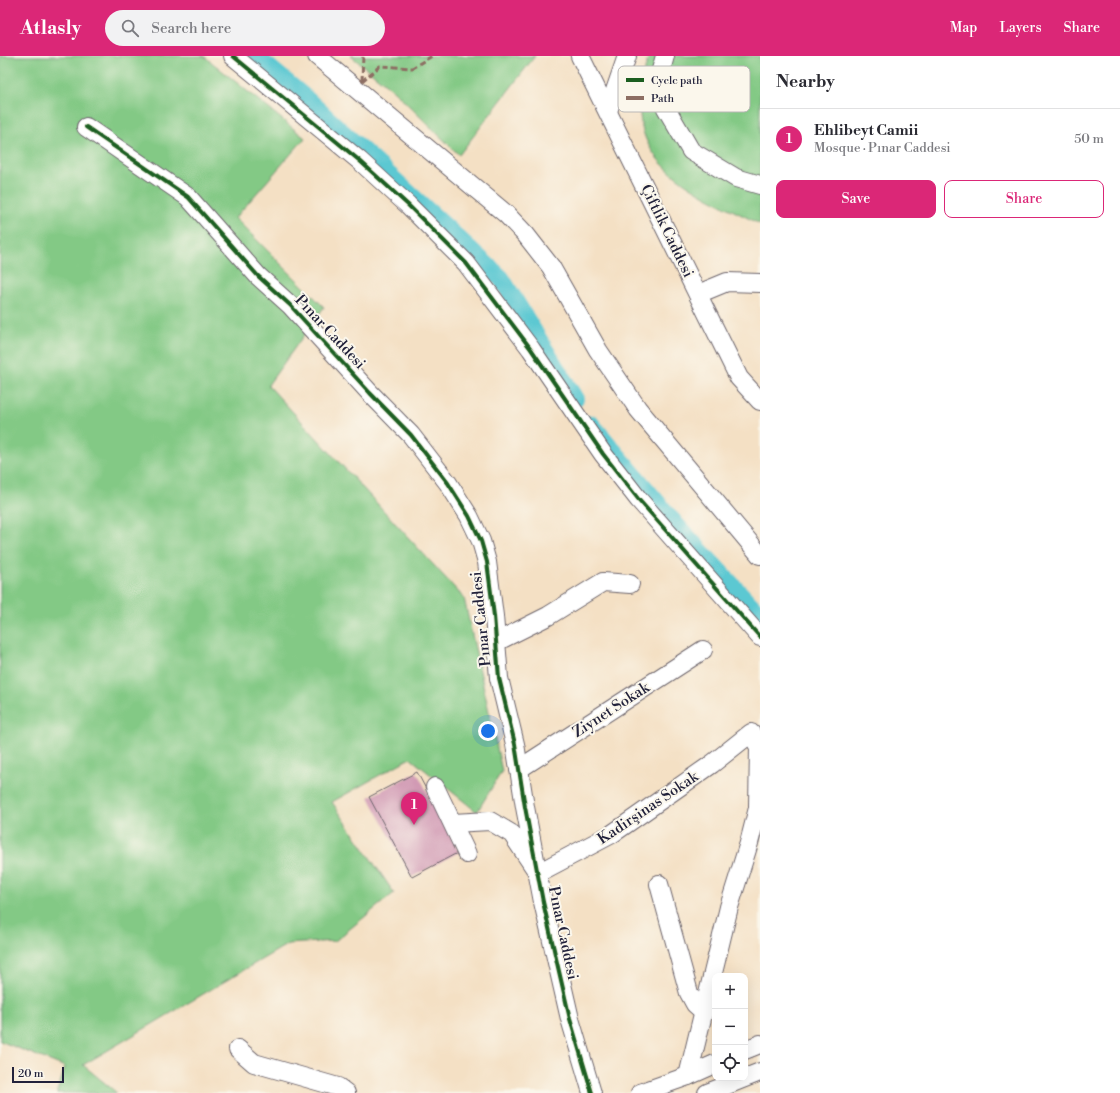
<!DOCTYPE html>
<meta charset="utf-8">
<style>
:root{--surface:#fff;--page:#f2f2f3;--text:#2b2b33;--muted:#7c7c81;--line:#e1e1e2;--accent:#db2777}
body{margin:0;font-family:"Libre Bodoni",serif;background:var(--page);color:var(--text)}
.controls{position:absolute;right:12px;bottom:12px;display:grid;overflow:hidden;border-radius:8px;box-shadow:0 4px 16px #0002}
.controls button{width:36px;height:36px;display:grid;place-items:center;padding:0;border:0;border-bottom:1px solid var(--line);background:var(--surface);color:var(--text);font:20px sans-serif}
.scale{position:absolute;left:12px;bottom:10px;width:52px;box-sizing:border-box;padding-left:4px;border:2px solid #22223b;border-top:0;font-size:11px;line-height:14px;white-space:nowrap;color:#22223b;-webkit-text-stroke:3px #fbf7ec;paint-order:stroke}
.you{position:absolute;left:488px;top:675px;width:14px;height:14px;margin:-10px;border:3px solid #fff;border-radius:50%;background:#1a73e8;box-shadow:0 0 0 6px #1a73e833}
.badge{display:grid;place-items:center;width:26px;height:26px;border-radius:50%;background:var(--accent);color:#fff;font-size:13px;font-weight:700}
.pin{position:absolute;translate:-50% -33px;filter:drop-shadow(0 1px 2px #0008)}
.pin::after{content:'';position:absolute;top:21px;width:14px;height:12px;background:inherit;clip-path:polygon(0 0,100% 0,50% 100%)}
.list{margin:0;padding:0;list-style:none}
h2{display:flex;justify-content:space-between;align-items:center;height:52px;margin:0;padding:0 16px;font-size:17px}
h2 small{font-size:13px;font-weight:400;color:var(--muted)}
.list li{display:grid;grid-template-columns:26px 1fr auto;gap:12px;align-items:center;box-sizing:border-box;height:60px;padding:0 16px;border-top:1px solid var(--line)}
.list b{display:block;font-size:15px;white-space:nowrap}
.list p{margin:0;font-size:13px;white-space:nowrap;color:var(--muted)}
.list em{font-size:13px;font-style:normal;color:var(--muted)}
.actions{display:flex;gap:8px;padding:12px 16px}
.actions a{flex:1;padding:9px 0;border:1px solid var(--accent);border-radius:8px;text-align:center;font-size:14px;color:var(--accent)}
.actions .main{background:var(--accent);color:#fff}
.icon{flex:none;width:22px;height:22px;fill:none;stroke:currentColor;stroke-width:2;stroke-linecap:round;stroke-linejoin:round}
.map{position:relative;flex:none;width:760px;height:1037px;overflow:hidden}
header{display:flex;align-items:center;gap:24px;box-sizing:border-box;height:56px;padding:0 20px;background:var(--accent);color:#fff}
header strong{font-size:19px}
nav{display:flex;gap:22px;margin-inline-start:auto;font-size:14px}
.search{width:280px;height:36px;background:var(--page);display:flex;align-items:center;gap:10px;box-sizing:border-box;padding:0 14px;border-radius:22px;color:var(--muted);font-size:15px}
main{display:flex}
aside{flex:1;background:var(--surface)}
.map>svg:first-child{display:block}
.green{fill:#83c985;stroke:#527660}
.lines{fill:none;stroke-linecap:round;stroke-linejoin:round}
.canal{stroke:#5bc8d2;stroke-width:18}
.building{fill:#d19ab4}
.minor-casing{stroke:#6c646b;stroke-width:20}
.minor{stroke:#fff;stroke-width:18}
.quiet{stroke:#8d6e63;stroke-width:3;stroke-dasharray:6 3;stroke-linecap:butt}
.cycleway-casing{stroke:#fbf7ec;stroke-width:6}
.cycleway{stroke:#1b5e20;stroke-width:4}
.labels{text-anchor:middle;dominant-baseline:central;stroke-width:4;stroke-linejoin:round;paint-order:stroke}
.street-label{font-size:15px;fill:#22223b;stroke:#fbf7ec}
.key{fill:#fbf7ec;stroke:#bab7b7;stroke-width:1}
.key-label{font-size:11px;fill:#22223b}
</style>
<header>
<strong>Atlasly</strong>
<div class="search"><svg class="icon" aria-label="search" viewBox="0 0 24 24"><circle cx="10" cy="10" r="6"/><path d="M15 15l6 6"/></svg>Search here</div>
<nav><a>Map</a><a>Layers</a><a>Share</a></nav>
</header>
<main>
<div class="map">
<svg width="760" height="1037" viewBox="0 0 760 1037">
<rect width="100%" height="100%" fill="#fbf7ec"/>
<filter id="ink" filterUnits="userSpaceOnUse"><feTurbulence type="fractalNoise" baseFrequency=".025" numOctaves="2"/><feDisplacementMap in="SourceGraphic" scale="8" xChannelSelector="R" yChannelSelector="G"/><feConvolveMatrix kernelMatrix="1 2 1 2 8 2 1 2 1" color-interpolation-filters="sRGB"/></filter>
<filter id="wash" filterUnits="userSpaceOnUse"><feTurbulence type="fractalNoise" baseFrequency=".012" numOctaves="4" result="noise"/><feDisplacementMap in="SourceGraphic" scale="16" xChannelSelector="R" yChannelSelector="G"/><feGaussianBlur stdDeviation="0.9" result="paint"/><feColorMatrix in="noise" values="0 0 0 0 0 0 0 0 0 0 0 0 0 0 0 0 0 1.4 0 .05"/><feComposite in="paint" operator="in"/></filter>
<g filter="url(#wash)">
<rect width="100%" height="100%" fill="#f4e0c4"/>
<g class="green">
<path d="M 0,0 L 204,0 L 305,82 L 235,162 L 324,251 L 268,329 L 464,542 L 502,715 L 477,756 L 410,702 L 332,746 L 394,837 L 335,885 L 288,888 L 83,1009 L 117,1037 L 57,1037 L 65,1011 L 0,985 Z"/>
<path d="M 351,0 L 535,0 L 459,99 L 394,35 Z"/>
<path d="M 649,0 L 760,0 L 760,168 C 682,129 614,103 649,0 Z"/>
</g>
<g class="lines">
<g class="canal">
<path d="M 255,0 L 304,41 L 501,222 L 575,343"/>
<path d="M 591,368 L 677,470 L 760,559"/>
</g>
</g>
<g id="blocks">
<path class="building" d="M 417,716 L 459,796 L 412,821 L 369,741 Z"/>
</g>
</g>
<g filter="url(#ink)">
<use href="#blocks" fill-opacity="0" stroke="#6c646b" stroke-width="1"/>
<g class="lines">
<g class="minor-casing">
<g id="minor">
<path d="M 233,0 L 360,105 L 408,149 L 466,207 L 531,293 L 603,398 L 639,444 L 760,581"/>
<path d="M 317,0 L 506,158 L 526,179 L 551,211 L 598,294 L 638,353 L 760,499"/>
<path d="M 580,0 L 739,322 L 760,345"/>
<path d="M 665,0 L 661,14 L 666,52 L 691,95 L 736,122 L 760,129"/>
<path d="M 608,55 L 627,0"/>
<path d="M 86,71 L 188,141 L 258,220 L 290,249 L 370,337 L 411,379 L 448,427 L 469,460 L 481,485 L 487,506 L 494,560 L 499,622 L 515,688 L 525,751 L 543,846 L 570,963 L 592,1037"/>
<path d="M 698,238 L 727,226 L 760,227"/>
<path d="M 496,586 L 548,560 L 603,526 L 630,528"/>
<path d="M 519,713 L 703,594"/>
<path d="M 435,731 L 467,798"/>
<path d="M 453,767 L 490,765 L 512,778 L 538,817 L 612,778 L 712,708 L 751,677 L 759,691 L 758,752 L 749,787 L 729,851 L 688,1020"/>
<path d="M 659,828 L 689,937 L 695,948 L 704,956"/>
<path d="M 238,993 L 254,1007 L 338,1031 L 346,1037"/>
<path d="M 745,994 L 760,988"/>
<path d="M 640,1037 L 688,1020 L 715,1008"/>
<path d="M 707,1037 L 760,1016"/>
</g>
</g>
<use href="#minor" class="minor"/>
<g class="quiet">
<path d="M 362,25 L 380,10 L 412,12 L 432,0"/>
<path d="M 362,25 L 363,0"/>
</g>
<g class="cycleway-casing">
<g id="cycleway">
<path d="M 233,0 L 360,105 L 408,149 L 466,207 L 531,293 L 603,398 L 639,444 L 760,581"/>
<path d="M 86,71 L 188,141 L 258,220 L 290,249 L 370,337 L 411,379 L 448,427 L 469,460 L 481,485 L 487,506 L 494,560 L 499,622 L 515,688 L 525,751 L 543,846 L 570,963 L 592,1037"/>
</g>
</g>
<use href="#cycleway" class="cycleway"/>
</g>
</g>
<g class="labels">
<g class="street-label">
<text transform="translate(667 175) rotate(64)">Çiftlik Caddesi</text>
<text transform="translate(330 276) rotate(47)">Pınar Caddesi</text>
<text transform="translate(481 563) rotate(-96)">Pınar Caddesi</text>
<text transform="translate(611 654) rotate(-33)">Ziynet Sokak</text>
<text transform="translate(648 752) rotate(-34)">Kadirşinas Sokak</text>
<text transform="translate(563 877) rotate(78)">Pınar Caddesi</text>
</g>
</g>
<rect x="618" y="10" width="132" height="46" rx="6" class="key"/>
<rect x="626" y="22" width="18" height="4" fill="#1b5e20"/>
<rect x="626" y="40" width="18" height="4" fill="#8d6e63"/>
<g class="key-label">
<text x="651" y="28">Cycle path</text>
<text x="651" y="46">Path</text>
</g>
</svg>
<div class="controls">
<button>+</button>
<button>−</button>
<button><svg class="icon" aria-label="locate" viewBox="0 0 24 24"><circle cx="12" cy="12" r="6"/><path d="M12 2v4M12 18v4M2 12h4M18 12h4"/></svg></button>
</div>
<div class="scale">20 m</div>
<div class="you"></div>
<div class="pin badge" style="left:414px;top:769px">1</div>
</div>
<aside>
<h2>Nearby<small></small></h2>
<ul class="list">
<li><span class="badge">1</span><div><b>Ehlibeyt Camii</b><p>Mosque · Pınar Caddesi</p></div><em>50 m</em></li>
</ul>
<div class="actions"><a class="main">Save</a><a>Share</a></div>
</aside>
</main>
